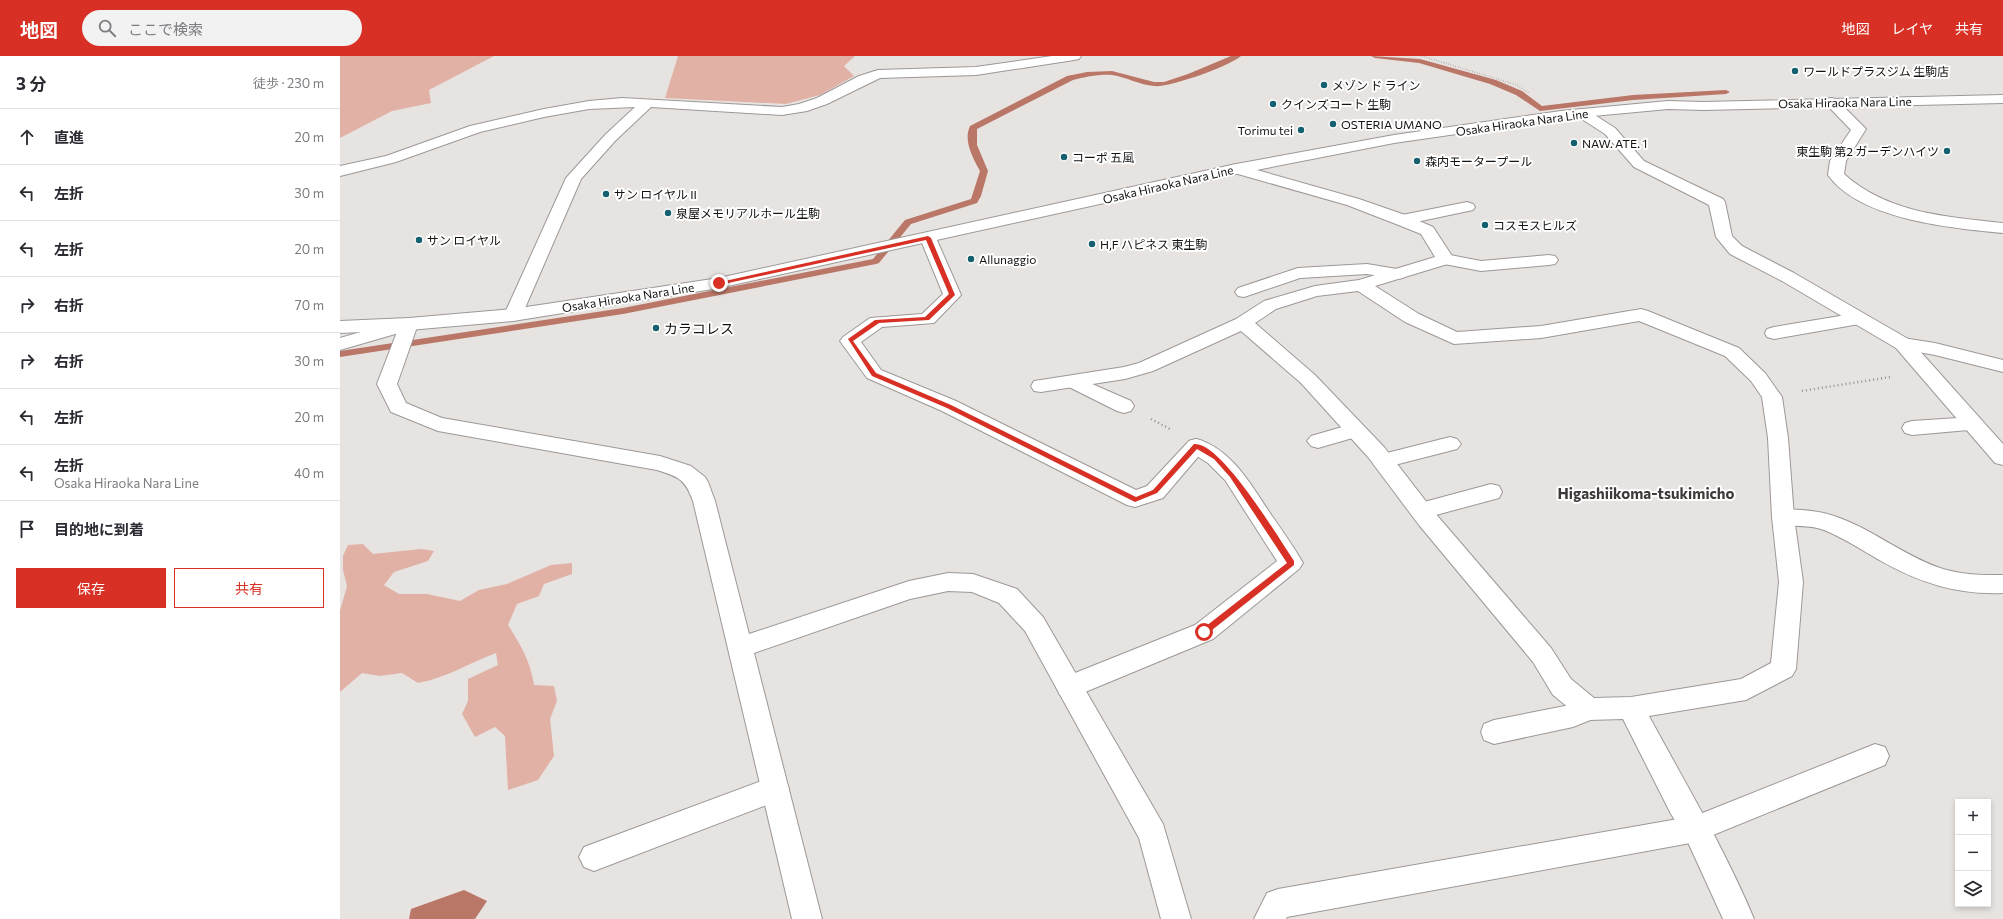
<!DOCTYPE html>
<html lang="ja">
<meta charset="utf-8">
<style>
:root{--surface:#fff;--page:#f2f2f3;--text:#2b2b33;--muted:#7c7c81;--line:#e1e1e2;--accent:#d93025}
body{margin:0;font-family:Commissioner,"Noto Sans JP",sans-serif;background:var(--page);color:var(--text)}
.controls{position:absolute;right:12px;bottom:12px;display:grid;overflow:hidden;border-radius:0px;box-shadow:0 2px 6px #0003}
.controls button{width:36px;height:36px;display:grid;place-items:center;padding:0;border:0;border-bottom:1px solid var(--line);background:var(--surface);color:var(--text);font:20px sans-serif}
.stop{position:absolute;width:12px;height:12px;margin:-9px;border:3px solid #d93025;border-radius:50%;background:#fff}
.stop.end{background:#d93025;border-color:#fff;box-shadow:0 1px 4px #0008}
.list{margin:0;padding:0;list-style:none}
h2{display:flex;justify-content:space-between;align-items:center;height:52px;margin:0;padding:0 16px;font-size:17px}
h2 small{font-size:13px;font-weight:400;color:var(--muted)}
.list li{display:grid;grid-template-columns:26px 1fr auto;gap:12px;align-items:center;box-sizing:border-box;height:56px;padding:0 16px;border-top:1px solid var(--line)}
.list b{display:block;font-size:15px;white-space:nowrap}
.list p{margin:0;font-size:13px;white-space:nowrap;color:var(--muted)}
.list em{font-size:13px;font-style:normal;color:var(--muted)}
.actions{display:flex;gap:8px;padding:12px 16px}
.actions a{flex:1;padding:9px 0;border:1px solid var(--accent);border-radius:0px;text-align:center;font-size:14px;color:var(--accent)}
.actions .main{background:var(--accent);color:#fff}
.icon{flex:none;width:22px;height:22px;fill:none;stroke:currentColor;stroke-width:2;stroke-linecap:round;stroke-linejoin:round}
.map{position:relative;flex:none;width:1663px;height:863px;overflow:hidden}
header{display:flex;align-items:center;gap:24px;box-sizing:border-box;height:56px;padding:0 20px;background:var(--accent);color:#fff}
header strong{font-size:19px}
nav{display:flex;gap:22px;margin-inline-start:auto;font-size:14px}
.search{width:280px;height:36px;background:var(--page);display:flex;align-items:center;gap:10px;box-sizing:border-box;padding:0 14px;border-radius:22px;color:var(--muted);font-size:15px}
main{display:flex}
aside{flex:1;background:var(--surface)}
.map>svg:first-child{display:block}
.green{fill:#e2b1a6}
.water{fill:#ba7767}
.lines{fill:none;stroke-linecap:round;stroke-linejoin:round}
.stream{fill:#ba7767;fill-rule:evenodd}
.service-casing{stroke:#9c9897;stroke-width:2}
.minor-casing{stroke:#9c9897;stroke-width:2}
.secondary-casing{stroke:#9c9897;stroke-width:2}
.path-far1{stroke:#93908f;stroke-width:1.5;stroke-dasharray:0.5 2;stroke-linecap:butt}
.path{stroke:#93908f;stroke-width:2.5;stroke-dasharray:1 3;stroke-linecap:butt}
.service{fill:#fff;fill-rule:evenodd}
.minor{fill:#fff;fill-rule:evenodd}
.secondary{fill:#fff;fill-rule:evenodd}
.route{fill:#d93025}
.poi-dot{fill:#15606e;stroke:#fff;stroke-width:1.5}
.labels{text-anchor:middle;dominant-baseline:central;stroke-width:4;stroke-linejoin:round;paint-order:stroke}
.far-poi-label{font-size:12px;fill:#141312;stroke:#fff;text-anchor:start}
.far-street-label{font-size:12px;fill:#141312;stroke:#fff}
.poi-label{font-size:14px;fill:#141312;stroke:#fff;text-anchor:start}
.neighbourhood-label{font-size:15px;font-weight:bold;fill:#3d3a39;stroke:#fff}
</style>
<header>
<strong>地図</strong>
<div class="search"><svg class="icon" aria-label="search" viewBox="0 0 24 24"><circle cx="10" cy="10" r="6"/><path d="M15 15l6 6"/></svg>ここで検索</div>
<nav><a>地図</a><a>レイヤ</a><a>共有</a></nav>
</header>
<main>
<aside>
<h2>3 分<small>徒歩 · 230 m</small></h2>
<ul class="list">
<li><svg class="icon" aria-label="ahead" viewBox="0 0 24 24"><path d="M12 20V5M6 11l6-6 6 6"/></svg><div><b>直進</b></div><em>20 m</em></li>
<li><svg class="icon" aria-label="left" viewBox="0 0 24 24"><path d="M17 20v-9H6M10 6l-5 5 5 5"/></svg><div><b>左折</b></div><em>30 m</em></li>
<li><svg class="icon" aria-label="left" viewBox="0 0 24 24"><path d="M17 20v-9H6M10 6l-5 5 5 5"/></svg><div><b>左折</b></div><em>20 m</em></li>
<li><svg class="icon" aria-label="right" viewBox="0 0 24 24"><path d="M7 20v-9h11M14 6l5 5-5 5"/></svg><div><b>右折</b></div><em>70 m</em></li>
<li><svg class="icon" aria-label="right" viewBox="0 0 24 24"><path d="M7 20v-9h11M14 6l5 5-5 5"/></svg><div><b>右折</b></div><em>30 m</em></li>
<li><svg class="icon" aria-label="left" viewBox="0 0 24 24"><path d="M17 20v-9H6M10 6l-5 5 5 5"/></svg><div><b>左折</b></div><em>20 m</em></li>
<li><svg class="icon" aria-label="left" viewBox="0 0 24 24"><path d="M17 20v-9H6M10 6l-5 5 5 5"/></svg><div><b>左折</b><p>Osaka Hiraoka Nara Line</p></div><em>40 m</em></li>
<li><svg class="icon" aria-label="arrive" viewBox="0 0 24 24"><path d="M6 21V4h12l-3 4 3 4H6"/></svg><div><b>目的地に到着</b></div></li>
</ul>
<div class="actions"><a class="main">保存</a><a>共有</a></div>
</aside>
<div class="map">
<svg width="1663" height="863" viewBox="0 0 1663 863">
<rect width="100%" height="100%" fill="#e7e3e1"/>
<g class="green">
<path d="M 0,0 L 154,0 L 89,34 L 91,47 L 52,55 L 0,82 Z"/>
<path d="M 338,0 L 515,0 L 504,10 L 514,20 L 480,39 L 446,48 L 325,42 Z"/>
<path d="M 23,488 L 33,498 L 81,493 L 94,495 L 88,505 L 54,516 L 44,529 L 59,538 L 87,538 L 120,545 L 139,534 L 167,528 L 211,509 L 232,507 L 232,518 L 204,528 L 199,540 L 177,548 L 168,569 C 181,590 190,604 194,629 L 214,630 L 217,645 L 210,663 L 214,700 L 198,724 L 168,734 L 165,680 L 155,671 L 135,681 L 122,658 L 128,645 L 128,623 L 158,609 L 156,597 C 129,607 106,622 78,627 L 62,617 L 40,620 L 22,617 L 0,636 L 0,555 L 7,530 L 3,514 L 3,500 L 8,489 Z"/>
</g>
<path class="water" d="M 124,834 L 147,845 L 135,863 L 69,863 L 71,853 Z"/>
<g class="lines">
<g class="stream">
<path d="M 891,0 L 901,0 C 890,10 829,32 814,30 C 800,29 786,21 772,19 C 759,18 745,21 733,24 L 637,73 L 637,89 L 648,115 L 641,140 L 637,147 L 571,168 L 539,207 L 536,208 L 283,258 L 0,301 L 0,295 L 283,252 L 533,203 L 565,164 L 631,143 L 640,115 C 633,102 623,85 630,70 L 727,20 L 747,16 L 772,15 L 814,26 L 824,26 L 848,18 Z"/>
<path d="M 1031,0 L 1080,3 L 1156,24 L 1182,35 L 1202,50 L 1293,39 L 1386,34 L 1390,36 L 1386,38 L 1293,44 L 1200,55 L 1176,39 L 1150,28 L 1079,7 L 1035,2 Z"/>
</g>
<g class="service-casing">
<g id="service">
<path d="M 1127,146 L 1133,148 L 1135,151 L 1133,154 L 1062,169 L 1056,168 L 1054,164 L 1056,160 L 1062,159 Z"/>
<path d="M 1105,198 L 1141,205 L 1209,199 L 1215,200 L 1218,204 L 1215,208 L 1209,209 L 1141,215 L 1099,207 L 1096,203 L 1099,199 Z"/>
<path d="M 1027,208 L 1063,214 L 1066,218 L 1063,222 L 1057,223 L 1027,218 L 960,222 L 904,241 L 898,240 L 895,236 L 898,232 L 958,212 Z"/>
<path d="M 1518,257 L 1525,259 L 1527,263 L 1525,267 L 1434,283 L 1427,281 L 1425,277 L 1427,273 L 1434,271 Z"/>
<path d="M 69,262 L 76,264 L 78,268 L 76,272 L 0,294 L 0,282 Z"/>
<path d="M 1563,282 L 1595,287 L 1663,304 L 1663,316 L 1595,299 L 1556,292 L 1553,288 L 1556,284 Z"/>
<path d="M 734,320 L 791,345 L 794,350 L 791,355 L 784,357 L 777,355 L 727,330 L 724,326 L 727,322 Z"/>
<path d="M 1633,361 L 1640,363 L 1643,368 L 1640,373 L 1572,379 L 1565,377 L 1562,372 L 1565,367 L 1572,365 Z"/>
<path d="M 1016,367 L 1023,369 L 1026,374 L 1023,379 L 978,392 L 971,390 L 967,385 L 971,380 Z"/>
<path d="M 1110,381 L 1117,383 L 1121,388 L 1117,393 L 1043,412 L 1035,410 L 1032,405 L 1035,400 Z"/>
<path d="M 856,383 C 893,393 912,431 932,460 C 943,476 954,491 963,507 L 959,513 L 873,583 L 738,639 L 729,642 L 720,639 L 716,631 L 720,623 L 855,569 L 937,505 L 885,424 L 868,407 L 849,395 L 845,390 L 849,385 Z"/>
<path d="M 1151,428 L 1159,430 L 1162,436 L 1159,442 L 1081,463 L 1073,461 L 1070,455 L 1073,449 Z"/>
<path d="M 1443,453 C 1461,454 1477,454 1494,460 C 1531,472 1562,499 1600,512 C 1620,519 1642,519 1663,519 L 1663,537 C 1618,539 1580,527 1541,505 C 1522,494 1504,482 1484,474 C 1468,468 1451,472 1435,467 L 1432,461 L 1435,455 Z"/>
<path d="M 1249,642 L 1258,645 L 1262,653 L 1258,661 L 1233,671 L 1154,688 L 1144,684 L 1141,676 L 1144,668 L 1154,664 L 1230,649 Z"/>
<path d="M 1535,688 L 1545,691 L 1549,700 L 1545,709 L 1356,786 L 947,861 L 946,863 L 914,863 L 927,837 L 938,833 L 1355,760 Z"/>
<path d="M 435,720 L 445,724 L 449,733 L 445,742 L 254,815 L 244,811 L 239,801 L 244,791 Z"/>
</g>
</g>
<g class="minor-casing">
<g id="minor">
<path d="M 712,0 L 741,0 L 739,3 L 734,4 L 636,19 L 540,22 L 487,48 L 467,55 L 442,59 L 311,51 L 275,85 L 241,123 L 182,259 L 180,263 L 173,265 L 166,263 L 164,259 L 226,122 L 265,79 L 295,51 L 249,53 L 204,61 L 140,76 L 56,106 L 0,120 L 0,110 L 46,100 L 130,70 L 204,53 L 249,45 L 282,42 L 442,51 L 459,48 L 477,42 L 519,20 L 538,14 L 636,11 Z"/>
<path d="M 1491,42 L 1496,43 L 1526,73 L 1506,105 L 1504,118 C 1547,157 1607,161 1663,167 L 1663,177 C 1612,172 1520,164 1488,119 L 1490,105 L 1511,74 L 1484,46 L 1486,43 Z"/>
<path d="M 1242,53 L 1247,54 L 1275,72 L 1304,105 L 1383,143 L 1385,146 L 1392,180 L 1402,190 L 1454,217 L 1570,284 L 1663,388 L 1663,409 L 1655,407 L 1556,292 L 1442,225 L 1390,198 L 1376,181 L 1369,149 L 1294,111 L 1265,78 L 1237,60 L 1235,57 L 1237,54 Z"/>
<path d="M 896,108 L 1019,143 L 1068,160 L 1093,171 L 1114,203 L 1111,207 L 1035,230 L 1079,258 L 1117,276 L 1201,270 L 1301,253 L 1308,255 L 1399,292 L 1425,317 L 1442,341 L 1448,382 L 1454,461 L 1463,526 L 1456,613 L 1452,620 L 1406,644 L 1309,660 C 1345,727 1385,793 1414,863 L 1383,863 L 1346,782 L 1331,758 L 1283,663 L 1249,664 L 1240,661 L 1213,639 L 1193,606 L 1079,469 L 1028,401 L 961,327 L 901,275 L 813,315 L 785,323 L 701,336 L 694,335 L 691,330 L 694,325 L 701,324 L 784,311 L 799,307 L 896,263 L 924,245 L 975,230 L 1019,224 L 1095,201 L 1081,178 L 1056,168 L 1007,149 L 891,116 L 888,113 L 891,110 ZM 1018,235 L 1065,266 L 1114,288 L 1201,282 L 1299,265 L 1385,300 L 1411,325 L 1422,341 L 1428,382 L 1432,461 L 1439,526 L 1431,607 L 1401,623 L 1291,641 L 1254,642 L 1231,623 L 1211,592 L 1095,457 L 1044,391 L 975,319 L 915,267 L 936,253 L 977,240 Z"/>
<path d="M 588,177 L 594,178 L 596,182 L 621,239 L 594,267 L 542,271 L 521,286 L 541,314 L 616,345 L 796,434 L 807,430 L 849,385 L 856,383 L 863,385 L 867,390 L 863,395 L 823,442 L 795,451 L 787,449 L 602,355 L 527,322 L 500,285 L 503,281 L 530,262 L 582,258 L 603,238 L 580,182 L 582,178 Z"/>
<path d="M 69,262 L 76,264 L 78,268 L 57,328 L 66,347 L 102,362 L 320,400 L 351,410 L 365,421 L 368,426 L 375,445 L 409,578 L 569,525 L 608,517 L 633,518 L 677,533 L 703,561 L 823,768 L 851,863 L 821,863 L 799,782 L 685,575 L 659,547 L 632,536 L 608,535 L 570,543 L 414,597 L 482,863 L 452,863 L 353,445 C 345,423 339,421 317,414 L 98,375 L 51,356 L 37,328 L 60,268 L 62,264 Z"/>
</g>
</g>
<g class="secondary-casing">
<path id="secondary" d="M 1663,39 L 1663,47 L 1363,54 L 1328,53 L 1221,63 L 1054,87 L 896,118 L 379,232 L 173,265 L 69,274 L 0,277 L 0,265 L 69,262 L 173,253 L 379,222 L 896,108 L 1054,79 L 1221,55 L 1328,45 L 1363,46 Z"/>
</g>
<path class="path-far1" d="M 1082,0 L 1177,29 L 1189,37"/>
<g class="path">
<path d="M 1462,335 L 1550,321"/>
<path d="M 811,363 L 830,373"/>
</g>
<use href="#service" class="service"/>
<use href="#minor" class="minor"/>
<use href="#secondary" class="secondary"/>
</g>
<path class="route" d="M 588,180 L 591,182 L 615,239 L 589,264 L 539,267 L 513,285 L 536,317 L 611,349 L 796,441 L 813,434 L 854,388 C 881,385 939,483 954,505 L 954,509 L 867,578 L 861,578 L 861,574 L 947,507 L 890,421 L 874,403 L 857,393 L 817,437 L 795,446 L 607,352 L 532,320 L 508,283 L 535,264 L 585,261 L 609,238 L 586,184 L 379,229 L 376,227 Z"/>
<g class="poi-dot">
<circle cx="1455" cy="15" r="4"/>
<circle cx="984" cy="29" r="4"/>
<circle cx="933" cy="48" r="4"/>
<circle cx="993" cy="68" r="4"/>
<circle cx="961" cy="74" r="4"/>
<circle cx="1234" cy="87" r="4"/>
<circle cx="1607" cy="95" r="4"/>
<circle cx="724" cy="101" r="4"/>
<circle cx="1077" cy="105" r="4"/>
<circle cx="266" cy="138" r="4"/>
<circle cx="328" cy="157" r="4"/>
<circle cx="1145" cy="169" r="4"/>
<circle cx="79" cy="184" r="4"/>
<circle cx="752" cy="188" r="4"/>
<circle cx="631" cy="203" r="4"/>
<circle cx="316" cy="272" r="4"/>
</g>
<g class="labels">
<g class="far-poi-label">
<text x="1463" y="15">ワールドプラスジム 生駒店</text>
<text x="992" y="29">メゾン ド ライン</text>
<text x="941" y="48">クインズコート 生駒</text>
<text x="1001" y="68">OSTERIA UMANO</text>
<text x="953" y="74" text-anchor="end">Torimu tei</text>
<text x="1242" y="87">NAW. ATE. 1</text>
<text x="1599" y="95" text-anchor="end">東生駒 第2 ガーデンハイツ</text>
<text x="732" y="101">コーポ 五風</text>
<text x="1085" y="105">森内モータープール</text>
<text x="274" y="138">サン ロイヤル II</text>
<text x="336" y="157">泉屋メモリアルホール生駒</text>
<text x="1153" y="169">コスモスヒルズ</text>
<text x="87" y="184">サン ロイヤル</text>
<text x="760" y="188">H,F ハピネス 東生駒</text>
<text x="639" y="203">Allunaggio</text>
</g>
<g class="far-street-label">
<text transform="translate(1505 46) rotate(-1)">Osaka Hiraoka Nara Line</text>
<text transform="translate(1182 66) rotate(-8)">Osaka Hiraoka Nara Line</text>
<text transform="translate(828 128) rotate(-13)">Osaka Hiraoka Nara Line</text>
<text transform="translate(288 241) rotate(-9)">Osaka Hiraoka Nara Line</text>
</g>
<g class="poi-label">
<text x="324" y="272">カラコレス</text>
</g>
<g class="neighbourhood-label">
<text x="1306" y="437">Higashiikoma-tsukimicho</text>
</g>
</g>
</svg>
<div class="controls">
<button>+</button>
<button>−</button>
<button><svg class="icon" aria-label="layers" viewBox="0 0 24 24"><path d="M12 4l9 5-9 5-9-5zM3 14l9 5 9-5"/></svg></button>
</div>
<div class="stop" style="left:864px;top:576px"></div>
<div class="stop end" style="left:379px;top:227px"></div>
</div>
</main>
